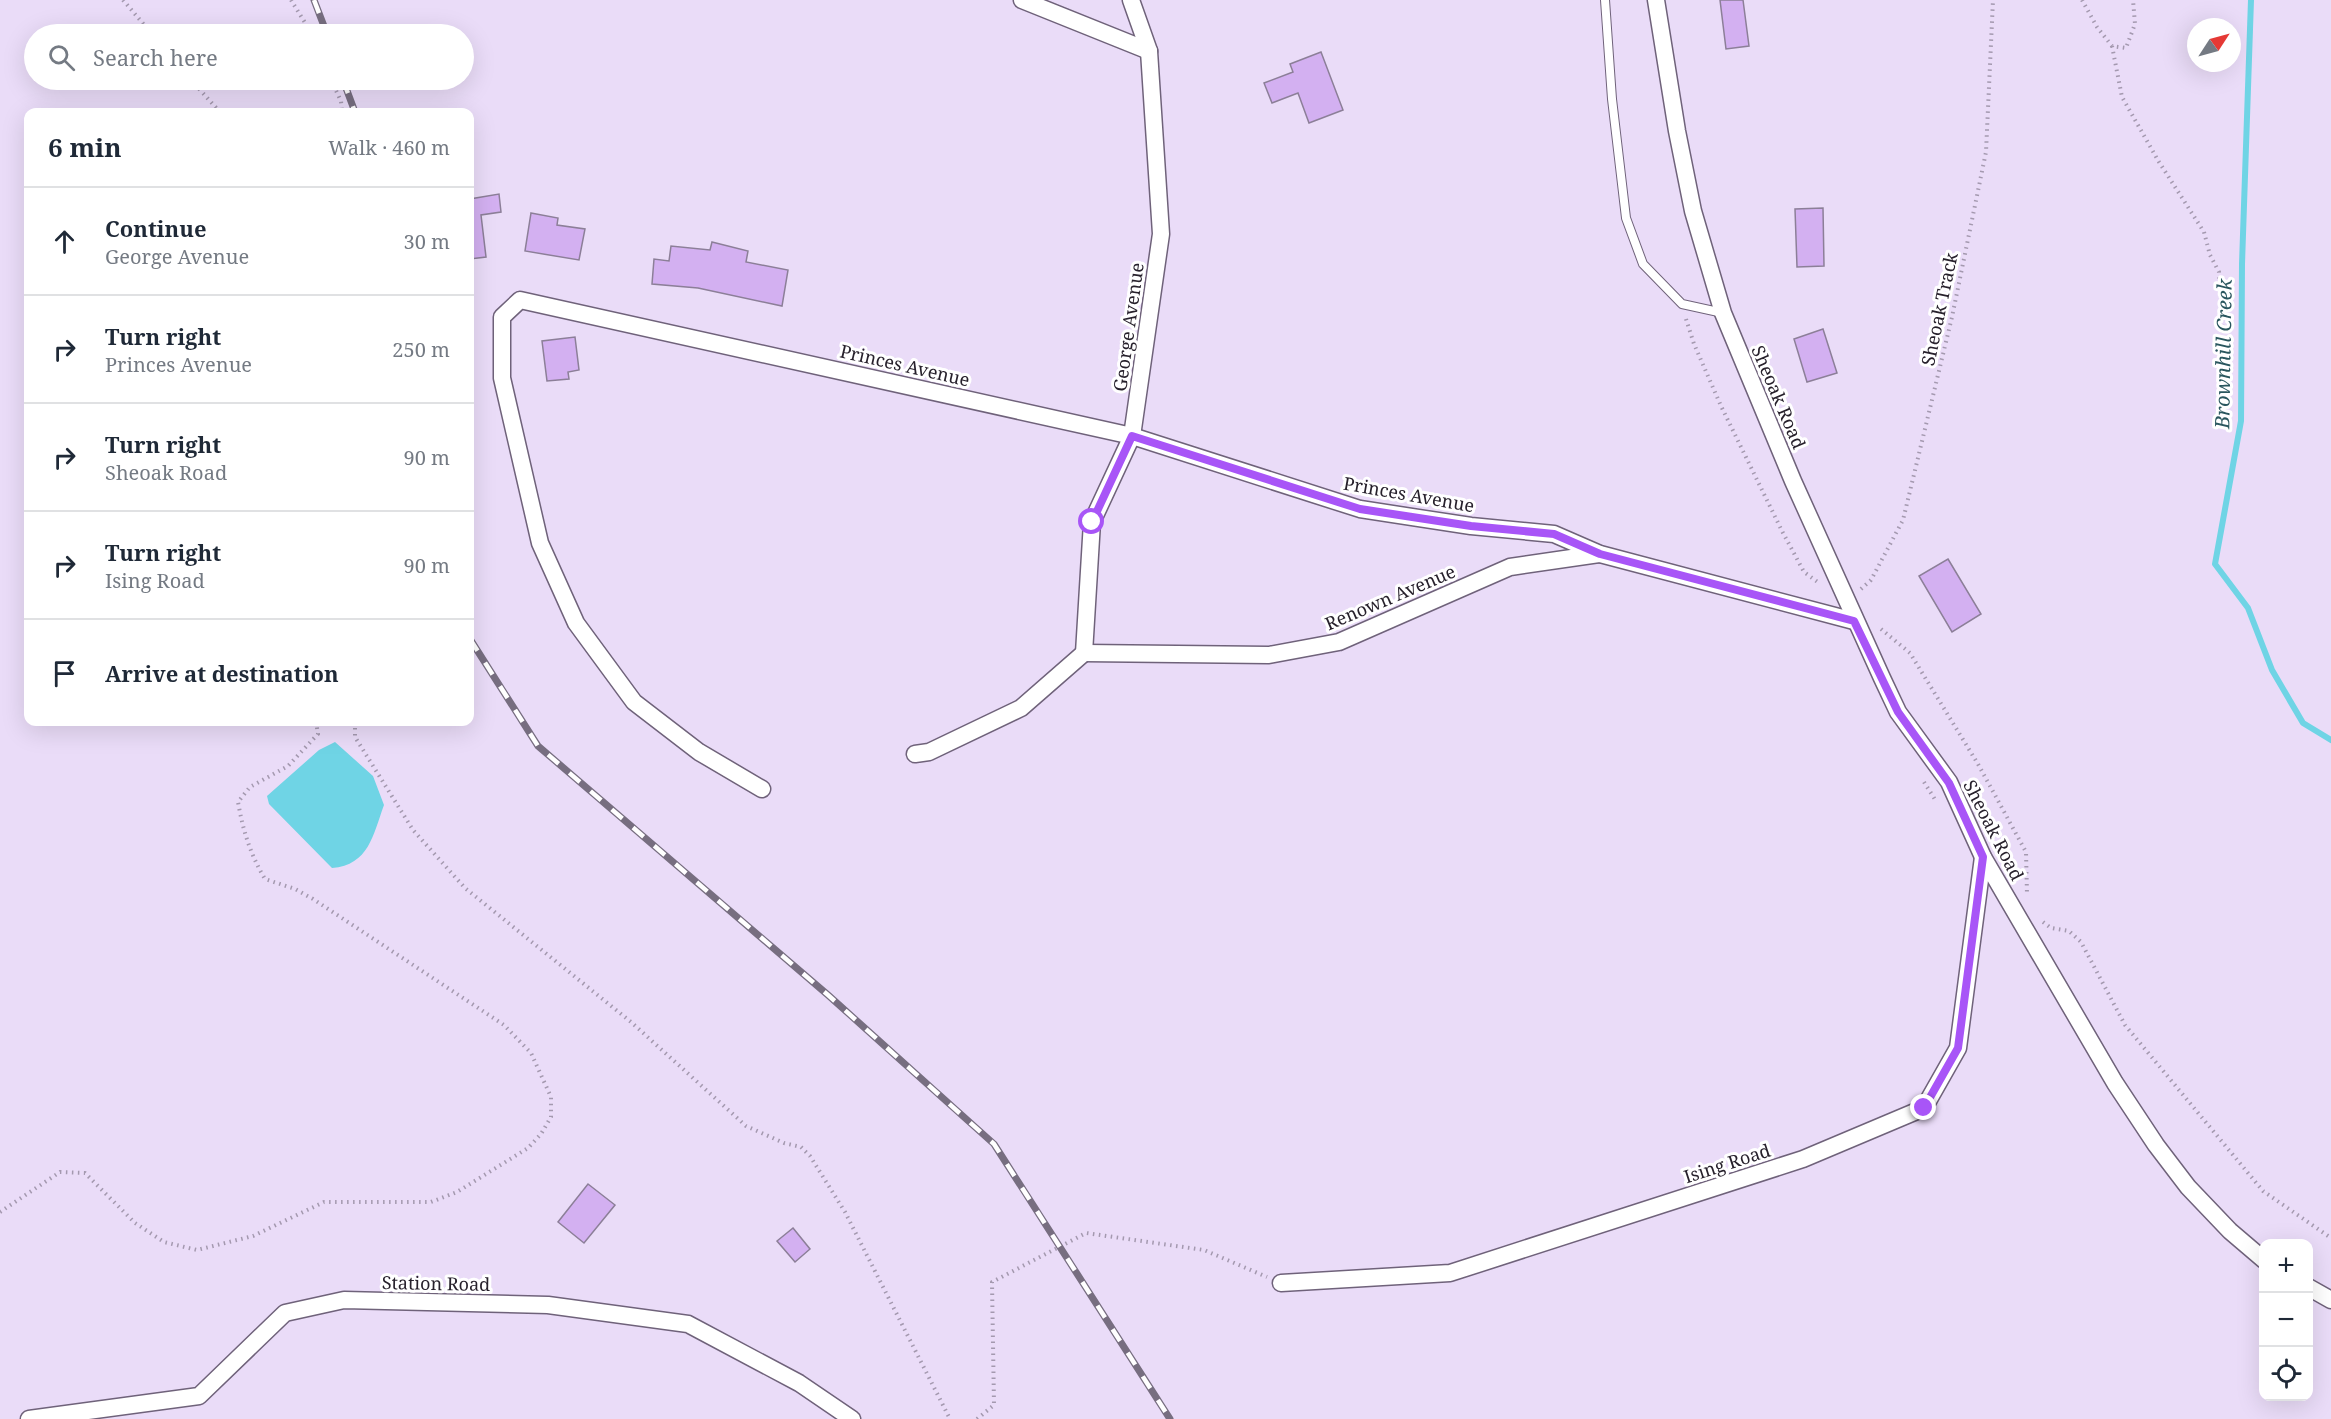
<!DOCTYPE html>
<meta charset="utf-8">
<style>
:root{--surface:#fff;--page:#f2f2f3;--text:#1f2937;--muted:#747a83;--line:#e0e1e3}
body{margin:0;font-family:"Noto Serif",serif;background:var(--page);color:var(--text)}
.controls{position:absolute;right:18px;bottom:18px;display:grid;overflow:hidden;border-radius:12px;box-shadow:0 6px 24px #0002}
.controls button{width:54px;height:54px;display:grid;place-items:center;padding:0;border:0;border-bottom:2px solid var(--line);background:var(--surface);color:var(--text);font:30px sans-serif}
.compass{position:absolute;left:2187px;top:18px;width:54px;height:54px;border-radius:50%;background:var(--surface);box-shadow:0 6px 24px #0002;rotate:54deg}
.stop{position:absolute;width:18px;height:18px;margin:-14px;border:4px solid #a855f7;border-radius:50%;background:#fff}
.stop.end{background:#a855f7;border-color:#fff;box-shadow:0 2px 6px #0008}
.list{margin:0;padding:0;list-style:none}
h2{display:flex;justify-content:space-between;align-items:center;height:78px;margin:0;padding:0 24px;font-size:26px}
h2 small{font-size:20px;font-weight:400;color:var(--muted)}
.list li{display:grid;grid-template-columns:39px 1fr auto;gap:18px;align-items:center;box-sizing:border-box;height:108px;padding:0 24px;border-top:2px solid var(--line)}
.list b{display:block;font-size:22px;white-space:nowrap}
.list p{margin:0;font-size:20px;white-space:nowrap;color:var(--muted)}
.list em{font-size:20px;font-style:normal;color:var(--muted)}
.icon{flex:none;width:33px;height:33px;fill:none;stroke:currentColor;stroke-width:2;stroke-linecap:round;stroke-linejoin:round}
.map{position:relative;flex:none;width:2331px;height:1419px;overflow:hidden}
.search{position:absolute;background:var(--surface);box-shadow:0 6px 24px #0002;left:24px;top:24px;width:450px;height:66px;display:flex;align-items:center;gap:15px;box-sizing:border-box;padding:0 21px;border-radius:33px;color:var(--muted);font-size:22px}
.panel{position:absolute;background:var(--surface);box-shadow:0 6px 24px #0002;left:24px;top:108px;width:450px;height:618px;border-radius:12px}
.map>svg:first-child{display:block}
.water{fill:#6fd4e5}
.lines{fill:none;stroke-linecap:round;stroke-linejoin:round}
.stream{stroke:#6fd4e5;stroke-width:6}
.building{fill:#d3b0f1;stroke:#8c7f98;stroke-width:1.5}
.service-casing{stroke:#6f627a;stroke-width:10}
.minor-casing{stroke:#6f627a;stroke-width:19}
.path{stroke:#a499af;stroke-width:4;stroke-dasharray:1.5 4.5;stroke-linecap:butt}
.service{stroke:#fff;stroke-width:8}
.minor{stroke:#fff;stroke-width:16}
.rail-casing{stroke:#776e80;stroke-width:7}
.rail{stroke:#fff;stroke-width:4.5;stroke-dasharray:14;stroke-linecap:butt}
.route{stroke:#a855f7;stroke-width:8}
.labels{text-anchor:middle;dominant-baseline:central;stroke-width:6;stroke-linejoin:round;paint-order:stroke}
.street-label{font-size:18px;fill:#27212c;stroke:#fff}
.water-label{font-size:20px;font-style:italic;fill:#29565e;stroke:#fff}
</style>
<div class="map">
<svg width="2331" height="1419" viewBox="0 0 2331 1419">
<rect width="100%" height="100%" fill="#eadcf8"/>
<path class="water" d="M 335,742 L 373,776 L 384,805 C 373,835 369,865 332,868 L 269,804 L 267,796 L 319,750 Z"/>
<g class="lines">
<path class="stream" d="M 2251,0 L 2242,264 L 2241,421 L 2215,564 L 2248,608 L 2272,670 L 2303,723 L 2331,740"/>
</g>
<g class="building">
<path d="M 1720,0 L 1743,0 L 1749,46 L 1726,49 Z"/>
<path d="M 1321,52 L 1343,110 L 1309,123 L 1298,93 L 1272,103 L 1264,83 L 1293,72 L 1290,64 Z"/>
<path d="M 499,194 L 501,212 L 481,215 L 486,257 L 470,259 L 470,199 Z"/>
<path d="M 1823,208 L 1824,266 L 1797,267 L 1795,209 Z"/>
<path d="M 531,213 L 558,218 L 557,225 L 585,229 L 579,260 L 525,251 Z"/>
<path d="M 712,242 L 748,251 L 746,262 L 788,270 L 782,306 L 698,288 L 652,284 L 654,259 L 669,261 L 671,246 L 710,250 Z"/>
<path d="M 1823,329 L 1837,373 L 1807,382 L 1794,339 Z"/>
<path d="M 575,337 L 579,370 L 568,372 L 569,379 L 547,381 L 542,341 Z"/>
<path d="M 1948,559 L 1981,614 L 1952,632 L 1919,576 Z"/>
<path d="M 588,1184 L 615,1205 L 584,1243 L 558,1222 Z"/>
<path d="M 793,1228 L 810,1249 L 795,1262 L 777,1241 Z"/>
</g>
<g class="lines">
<g class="service-casing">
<path id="service" d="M 1605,0 L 1612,99 L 1626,218 L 1643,264 L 1682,304 L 1723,313"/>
</g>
<g class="minor-casing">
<g id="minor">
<path d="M 1022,0 L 1149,51"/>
<path d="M 1656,0 L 1677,131 L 1693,211 L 1723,313 L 1793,481 L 1882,678 L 1898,712 L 1949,782 L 1983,857 L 2115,1083 L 2156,1145 L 2188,1187 L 2230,1231 L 2264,1260"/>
<path d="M 1084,653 L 1092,522 L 1132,436 L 1161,234 L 1149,51 L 1131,0"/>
<path d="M 1084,653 L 1269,655 L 1339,642 L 1510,567 L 1599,554"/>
<path d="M 915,754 L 929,752 L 1021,708 L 1084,653"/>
<path d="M 762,789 L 699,752 L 634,702 L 576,623 L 540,543 L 502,378 L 502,317 L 520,300 L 1132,436 L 1360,509 L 1471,526 L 1554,534 L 1600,554 L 1854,621"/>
<path d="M 1281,1283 L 1450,1273 L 1803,1159 L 1924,1108 L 1958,1048 L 1983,857"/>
<path d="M 2308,1287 L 2331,1300"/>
<path d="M 29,1419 L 199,1396 L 285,1313 L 344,1300 L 548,1305 L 688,1324 L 799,1383 L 852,1419"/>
</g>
</g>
<g class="path">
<path d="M 123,0 L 152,34"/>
<path d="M 291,0 L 312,34"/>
<path d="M 2082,0 L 2097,27 L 2112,46 L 2126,48 L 2135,24 L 2133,0"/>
<path d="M 2112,46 L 2122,97 L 2159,162 L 2204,232 L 2210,255 L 2219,272 L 2226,383"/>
<path d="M 191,80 L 220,112"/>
<path d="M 331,80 L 341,101 L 342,112"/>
<path d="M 1686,319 L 1694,344 L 1721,406 L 1782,531 L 1804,572 L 1819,583"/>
<path d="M 1861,589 L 1871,580 L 1903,520 L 1952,317 L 1986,152 L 1993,0"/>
<path d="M 1881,629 L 1910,653 L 1978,764 L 2026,852 L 2027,894"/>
<path d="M 355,722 L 355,737 L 413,830 L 465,888 L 631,1022 L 746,1126 L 784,1143 L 801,1147 L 810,1156 L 845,1212 L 950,1419"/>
<path d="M 1924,782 L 1936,801"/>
<path d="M 2043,922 L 2051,928 L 2069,931 L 2081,942 L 2125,1025 L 2263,1191 L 2331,1238"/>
<path d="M 0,1212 L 60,1172 L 85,1173 L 135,1223 L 164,1242 L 197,1250 L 253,1236 L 324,1202 L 431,1202 L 457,1192 L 528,1148 L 541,1134 L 551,1117 L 551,1097 L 531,1053 L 504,1025 L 313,899 L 295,889 L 265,879 C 250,854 243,830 238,802 L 250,787 L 288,766 L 318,734 L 316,722"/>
<path d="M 977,1419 L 994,1405 L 992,1282 L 1086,1233 L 1204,1250 L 1267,1277"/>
</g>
<use href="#service" class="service"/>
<use href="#minor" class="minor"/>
<g class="rail-casing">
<g id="rail">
<path d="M 314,0 L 327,34"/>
<path d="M 343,80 L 355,112"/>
<path d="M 470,639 L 538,746 L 828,995 L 994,1144 L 1170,1419"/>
</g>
</g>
<use href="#rail" class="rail"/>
</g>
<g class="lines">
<path class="route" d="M 1092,522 L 1132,436 L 1360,509 L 1471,526 L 1554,534 L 1600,554 L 1854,621 L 1898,712 L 1949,783 L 1983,857 L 1958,1048 L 1924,1108"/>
</g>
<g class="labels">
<g class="street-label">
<text transform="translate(1939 309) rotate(-78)">Sheoak Track</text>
<text transform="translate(1128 327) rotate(-82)">George Avenue</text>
<text transform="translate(905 365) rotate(13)">Princes Avenue</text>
<text transform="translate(1779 397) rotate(67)">Sheoak Road</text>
<text transform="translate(1409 494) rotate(10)">Princes Avenue</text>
<text transform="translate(1390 597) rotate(-23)">Renown Avenue</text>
<text transform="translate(1994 830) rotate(63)">Sheoak Road</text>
<text transform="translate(1727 1163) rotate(-18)">Ising Road</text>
<text transform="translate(436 1283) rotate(1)">Station Road</text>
</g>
<g class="water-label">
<text transform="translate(2223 354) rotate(-89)">Brownhill Creek</text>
</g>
</g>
</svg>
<div class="controls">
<button>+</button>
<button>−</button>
<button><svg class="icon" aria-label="locate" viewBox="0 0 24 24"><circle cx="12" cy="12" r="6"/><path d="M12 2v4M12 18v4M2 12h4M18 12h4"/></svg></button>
</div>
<svg class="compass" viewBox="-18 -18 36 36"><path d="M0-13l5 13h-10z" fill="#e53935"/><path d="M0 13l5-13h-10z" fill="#747a83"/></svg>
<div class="stop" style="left:1092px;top:522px"></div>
<div class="stop end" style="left:1924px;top:1108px"></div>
<div class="search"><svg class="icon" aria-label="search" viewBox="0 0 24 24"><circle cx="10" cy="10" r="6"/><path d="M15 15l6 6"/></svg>Search here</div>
<section class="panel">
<h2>6 min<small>Walk · 460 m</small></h2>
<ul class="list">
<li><svg class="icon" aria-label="ahead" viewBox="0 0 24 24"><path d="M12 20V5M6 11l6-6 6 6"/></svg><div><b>Continue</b><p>George Avenue</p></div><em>30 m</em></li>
<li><svg class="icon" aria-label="right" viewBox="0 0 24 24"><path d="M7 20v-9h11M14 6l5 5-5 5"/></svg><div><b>Turn right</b><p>Princes Avenue</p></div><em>250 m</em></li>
<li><svg class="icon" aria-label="right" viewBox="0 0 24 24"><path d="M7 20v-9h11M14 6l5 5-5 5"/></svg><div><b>Turn right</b><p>Sheoak Road</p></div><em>90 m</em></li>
<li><svg class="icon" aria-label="right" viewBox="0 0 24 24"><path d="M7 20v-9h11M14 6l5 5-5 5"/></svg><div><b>Turn right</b><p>Ising Road</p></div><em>90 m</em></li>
<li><svg class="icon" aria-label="arrive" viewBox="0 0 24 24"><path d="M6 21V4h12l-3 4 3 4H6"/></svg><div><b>Arrive at destination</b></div></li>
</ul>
</section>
</div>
